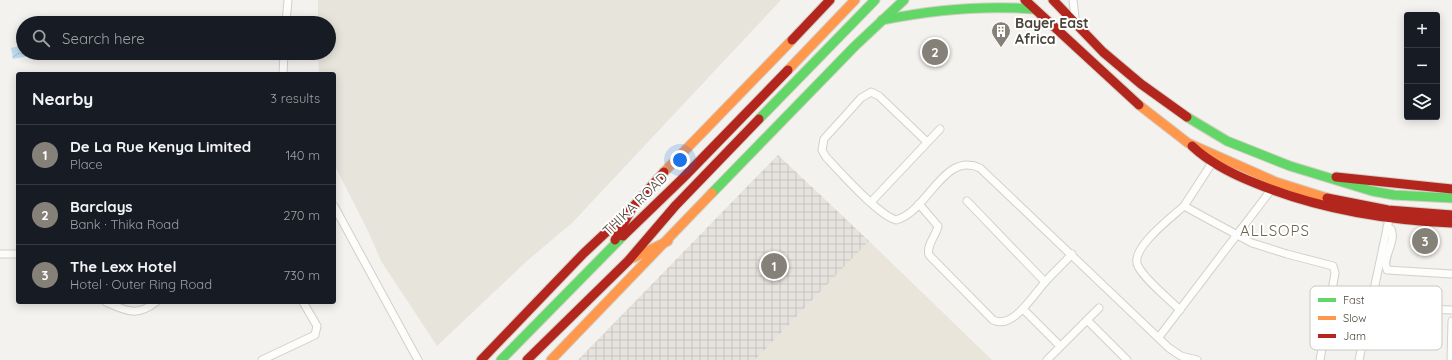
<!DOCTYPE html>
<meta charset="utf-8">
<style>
:root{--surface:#171b24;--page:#20242c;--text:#f1f3f6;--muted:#9ea1a6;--line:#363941;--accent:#868178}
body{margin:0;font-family:Quicksand,sans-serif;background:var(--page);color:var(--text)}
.controls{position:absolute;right:12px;top:12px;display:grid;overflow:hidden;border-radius:4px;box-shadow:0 2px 10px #0003}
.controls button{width:36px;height:36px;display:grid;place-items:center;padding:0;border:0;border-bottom:1px solid var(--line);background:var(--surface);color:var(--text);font:20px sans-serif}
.you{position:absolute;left:680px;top:160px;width:14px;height:14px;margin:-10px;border:3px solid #fff;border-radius:50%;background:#1a73e8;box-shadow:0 0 0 6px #1a73e833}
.badge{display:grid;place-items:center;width:26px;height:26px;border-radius:50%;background:var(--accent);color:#fff;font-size:13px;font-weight:700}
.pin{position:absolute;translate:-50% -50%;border:2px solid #fff;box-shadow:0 1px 4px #0006}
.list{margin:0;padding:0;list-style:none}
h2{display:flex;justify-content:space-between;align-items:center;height:52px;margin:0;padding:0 16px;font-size:17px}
h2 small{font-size:13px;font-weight:400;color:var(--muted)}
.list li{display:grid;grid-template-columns:26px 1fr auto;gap:12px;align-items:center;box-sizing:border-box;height:60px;padding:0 16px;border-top:1px solid var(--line)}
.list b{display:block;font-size:15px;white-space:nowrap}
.list p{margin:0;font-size:13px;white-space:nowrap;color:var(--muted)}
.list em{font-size:13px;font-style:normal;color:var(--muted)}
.icon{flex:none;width:22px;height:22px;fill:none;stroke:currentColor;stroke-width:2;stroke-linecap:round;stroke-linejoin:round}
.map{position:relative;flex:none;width:1452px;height:360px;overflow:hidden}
.search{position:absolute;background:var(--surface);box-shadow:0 2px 10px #0003;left:16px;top:16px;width:320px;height:44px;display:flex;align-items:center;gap:10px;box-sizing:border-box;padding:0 14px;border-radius:22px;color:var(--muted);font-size:15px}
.panel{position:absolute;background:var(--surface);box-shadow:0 2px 10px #0003;left:16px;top:72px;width:320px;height:232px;border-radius:4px}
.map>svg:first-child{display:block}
.residential{fill:#e7e4dc}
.industrial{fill:url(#industrial-grid)}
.education{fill:#eae5da}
.water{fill:url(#water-waves)}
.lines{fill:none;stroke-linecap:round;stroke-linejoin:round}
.street-casing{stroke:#d2d0cb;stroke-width:9}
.fast-casing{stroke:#d3cfc5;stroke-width:11}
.slow-casing{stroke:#d3cfc5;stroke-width:11}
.jam-casing{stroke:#d3cfc5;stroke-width:11}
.street{stroke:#fdfdfc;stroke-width:7}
.fast{stroke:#63d668;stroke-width:9}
.slow{stroke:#ff974d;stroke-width:9}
.jam{stroke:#b3261e;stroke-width:9}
.labels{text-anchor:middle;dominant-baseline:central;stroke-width:4;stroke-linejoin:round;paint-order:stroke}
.poi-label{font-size:14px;font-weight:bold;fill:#4b4439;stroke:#fff;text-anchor:start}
.street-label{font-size:14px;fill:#4b4439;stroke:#fff}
.neighbourhood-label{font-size:15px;letter-spacing:1px;fill:#6e6250;stroke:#fff}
.key{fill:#fff;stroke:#c9c7c4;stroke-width:1}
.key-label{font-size:11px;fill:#4b4439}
</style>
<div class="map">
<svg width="1452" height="360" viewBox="0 0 1452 360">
<defs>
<pattern id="industrial-grid" width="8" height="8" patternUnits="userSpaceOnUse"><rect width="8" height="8" fill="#e6e2de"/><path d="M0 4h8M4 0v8" fill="none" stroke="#c7c3bf"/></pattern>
<pattern id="water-waves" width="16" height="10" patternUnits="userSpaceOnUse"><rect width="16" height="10" fill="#c0ddf1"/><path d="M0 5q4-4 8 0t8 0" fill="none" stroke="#a6bfcf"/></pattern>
</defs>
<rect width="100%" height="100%" fill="#f4f2ee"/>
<path class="residential" d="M 318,0 L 781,0 L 572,223 L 528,260 L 437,346 L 381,261 L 368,231 L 334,164 L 334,74 L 319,74 L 318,53 L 329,53 L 329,23 L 318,23 Z"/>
<path class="industrial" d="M 778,155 L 869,241 L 755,360 L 578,360 Z"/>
<path class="education" d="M 869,241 L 992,360 L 755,360 Z"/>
<path class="water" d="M 23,45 L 23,53 L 38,54 L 13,59 L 11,48 Z"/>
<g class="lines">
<g class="street-casing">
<g id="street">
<path d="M 1073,0 L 1076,26"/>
<path d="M 286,23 L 288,0"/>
<path d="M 283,74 L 284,53"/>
<path d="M 927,142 L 879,96 L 871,92 L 861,98 L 824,139 L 822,150 L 826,157 C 840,172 878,215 896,220 C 928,212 943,151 980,168 L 1169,348 L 1181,356 L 1197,360"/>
<path d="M 1212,163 L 1184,206 L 1252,243 L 1287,254 L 1333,266 L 1335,273 L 1320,360"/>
<path d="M 967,201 L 1045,282"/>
<path d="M 871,202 L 940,129"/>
<path d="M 919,204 L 938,226 C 936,236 926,245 929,255 L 993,320 C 1013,330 1034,294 1045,282 C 1054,272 1063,264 1072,254"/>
<path d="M 334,206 L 418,360"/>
<path d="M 1387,227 L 1391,229 C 1397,242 1381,258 1387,270 L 1452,274"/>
<path d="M 0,254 L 18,254"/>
<path d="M 106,302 C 126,311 137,317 156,302"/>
<path d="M 1370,307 L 1452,310"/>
<path d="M 1023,309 L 1060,346"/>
<path d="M 1180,310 C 1169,299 1144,279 1138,266 C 1129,249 1172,217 1184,206"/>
<path d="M 1087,320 L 1127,360"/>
<path d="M 1159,337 L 1271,190"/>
<path d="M 262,360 L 315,335 L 317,326 L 303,302"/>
<path d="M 1047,360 L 1099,308"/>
<path d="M 1359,360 L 1389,219"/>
<path d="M 1451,360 L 1452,321"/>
</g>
</g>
<g class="fast-casing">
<g id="fast">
<path d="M 882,20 C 932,10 982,5 1033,9"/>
<path d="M 1187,117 L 1227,141 L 1290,166 L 1372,191 L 1394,195 L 1452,198"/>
<path d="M 759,119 L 875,0"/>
<path d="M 712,193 L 855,46 L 904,0"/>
<path d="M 501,360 L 623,236"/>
</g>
</g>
<g class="slow-casing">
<g id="slow">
<path d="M 788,70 L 855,0"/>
<path d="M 1139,105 L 1188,143 L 1276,182 L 1327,198"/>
<path d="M 664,172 L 792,40"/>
<path d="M 633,258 L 668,241"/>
<path d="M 551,360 L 712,193"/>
</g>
</g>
<g class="jam-casing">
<g id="jam">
<path d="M 1025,0 L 1139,105"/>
<path d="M 1053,0 L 1103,52 L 1141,84 L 1187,117"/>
<path d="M 792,40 L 830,0"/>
<path d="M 1192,146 C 1210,163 1232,174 1255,183 C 1318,209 1384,220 1452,223"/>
<path d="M 1336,177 L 1452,189"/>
<path d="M 1327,198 L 1388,210 L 1452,215"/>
<path d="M 623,236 L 683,178 L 788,70"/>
<path d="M 615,240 L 632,208"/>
<path d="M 481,360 L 584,253 L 632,208 L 664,172"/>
<path d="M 527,360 L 628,261 L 676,205 L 759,119"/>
</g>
</g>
<use href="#street" class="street"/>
<use href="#fast" class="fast"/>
<use href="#slow" class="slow"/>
<use href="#jam" class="jam"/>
</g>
<defs>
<g id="building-pin" transform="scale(1)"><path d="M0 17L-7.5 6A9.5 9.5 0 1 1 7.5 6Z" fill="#868178" stroke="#fff"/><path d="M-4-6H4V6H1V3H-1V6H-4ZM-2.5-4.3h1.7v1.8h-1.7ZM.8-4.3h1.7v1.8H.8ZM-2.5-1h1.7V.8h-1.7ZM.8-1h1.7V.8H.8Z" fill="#fff"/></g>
</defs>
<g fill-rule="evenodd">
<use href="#building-pin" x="1001" y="31"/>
</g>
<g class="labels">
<g class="poi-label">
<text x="1015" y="23">Bayer East<tspan x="1015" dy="16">Africa</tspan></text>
</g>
<g class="street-label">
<text transform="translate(635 204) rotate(-44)">THIKA ROAD</text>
</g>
<g class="neighbourhood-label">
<text x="1275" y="230">ALLSOPS</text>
</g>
</g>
<rect x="1310" y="286" width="132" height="64" rx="6" class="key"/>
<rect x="1318" y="298" width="18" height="4" fill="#63d668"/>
<rect x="1318" y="316" width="18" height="4" fill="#ff974d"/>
<rect x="1318" y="334" width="18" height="4" fill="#b3261e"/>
<g class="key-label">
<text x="1343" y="304">Fast</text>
<text x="1343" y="322">Slow</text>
<text x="1343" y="340">Jam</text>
</g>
</svg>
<div class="controls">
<button>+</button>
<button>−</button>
<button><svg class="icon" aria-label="layers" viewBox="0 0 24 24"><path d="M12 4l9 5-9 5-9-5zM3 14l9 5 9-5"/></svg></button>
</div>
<div class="you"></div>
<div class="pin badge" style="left:774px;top:266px">1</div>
<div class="pin badge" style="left:935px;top:52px">2</div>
<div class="pin badge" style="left:1425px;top:241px">3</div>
<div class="search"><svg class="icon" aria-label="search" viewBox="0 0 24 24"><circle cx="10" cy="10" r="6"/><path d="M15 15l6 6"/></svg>Search here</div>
<section class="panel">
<h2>Nearby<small>3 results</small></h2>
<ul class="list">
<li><span class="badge">1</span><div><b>De La Rue Kenya Limited</b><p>Place</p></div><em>140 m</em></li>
<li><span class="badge">2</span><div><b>Barclays</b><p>Bank · Thika Road</p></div><em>270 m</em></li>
<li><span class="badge">3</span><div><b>The Lexx Hotel</b><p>Hotel · Outer Ring Road</p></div><em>730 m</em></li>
</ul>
</section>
</div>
